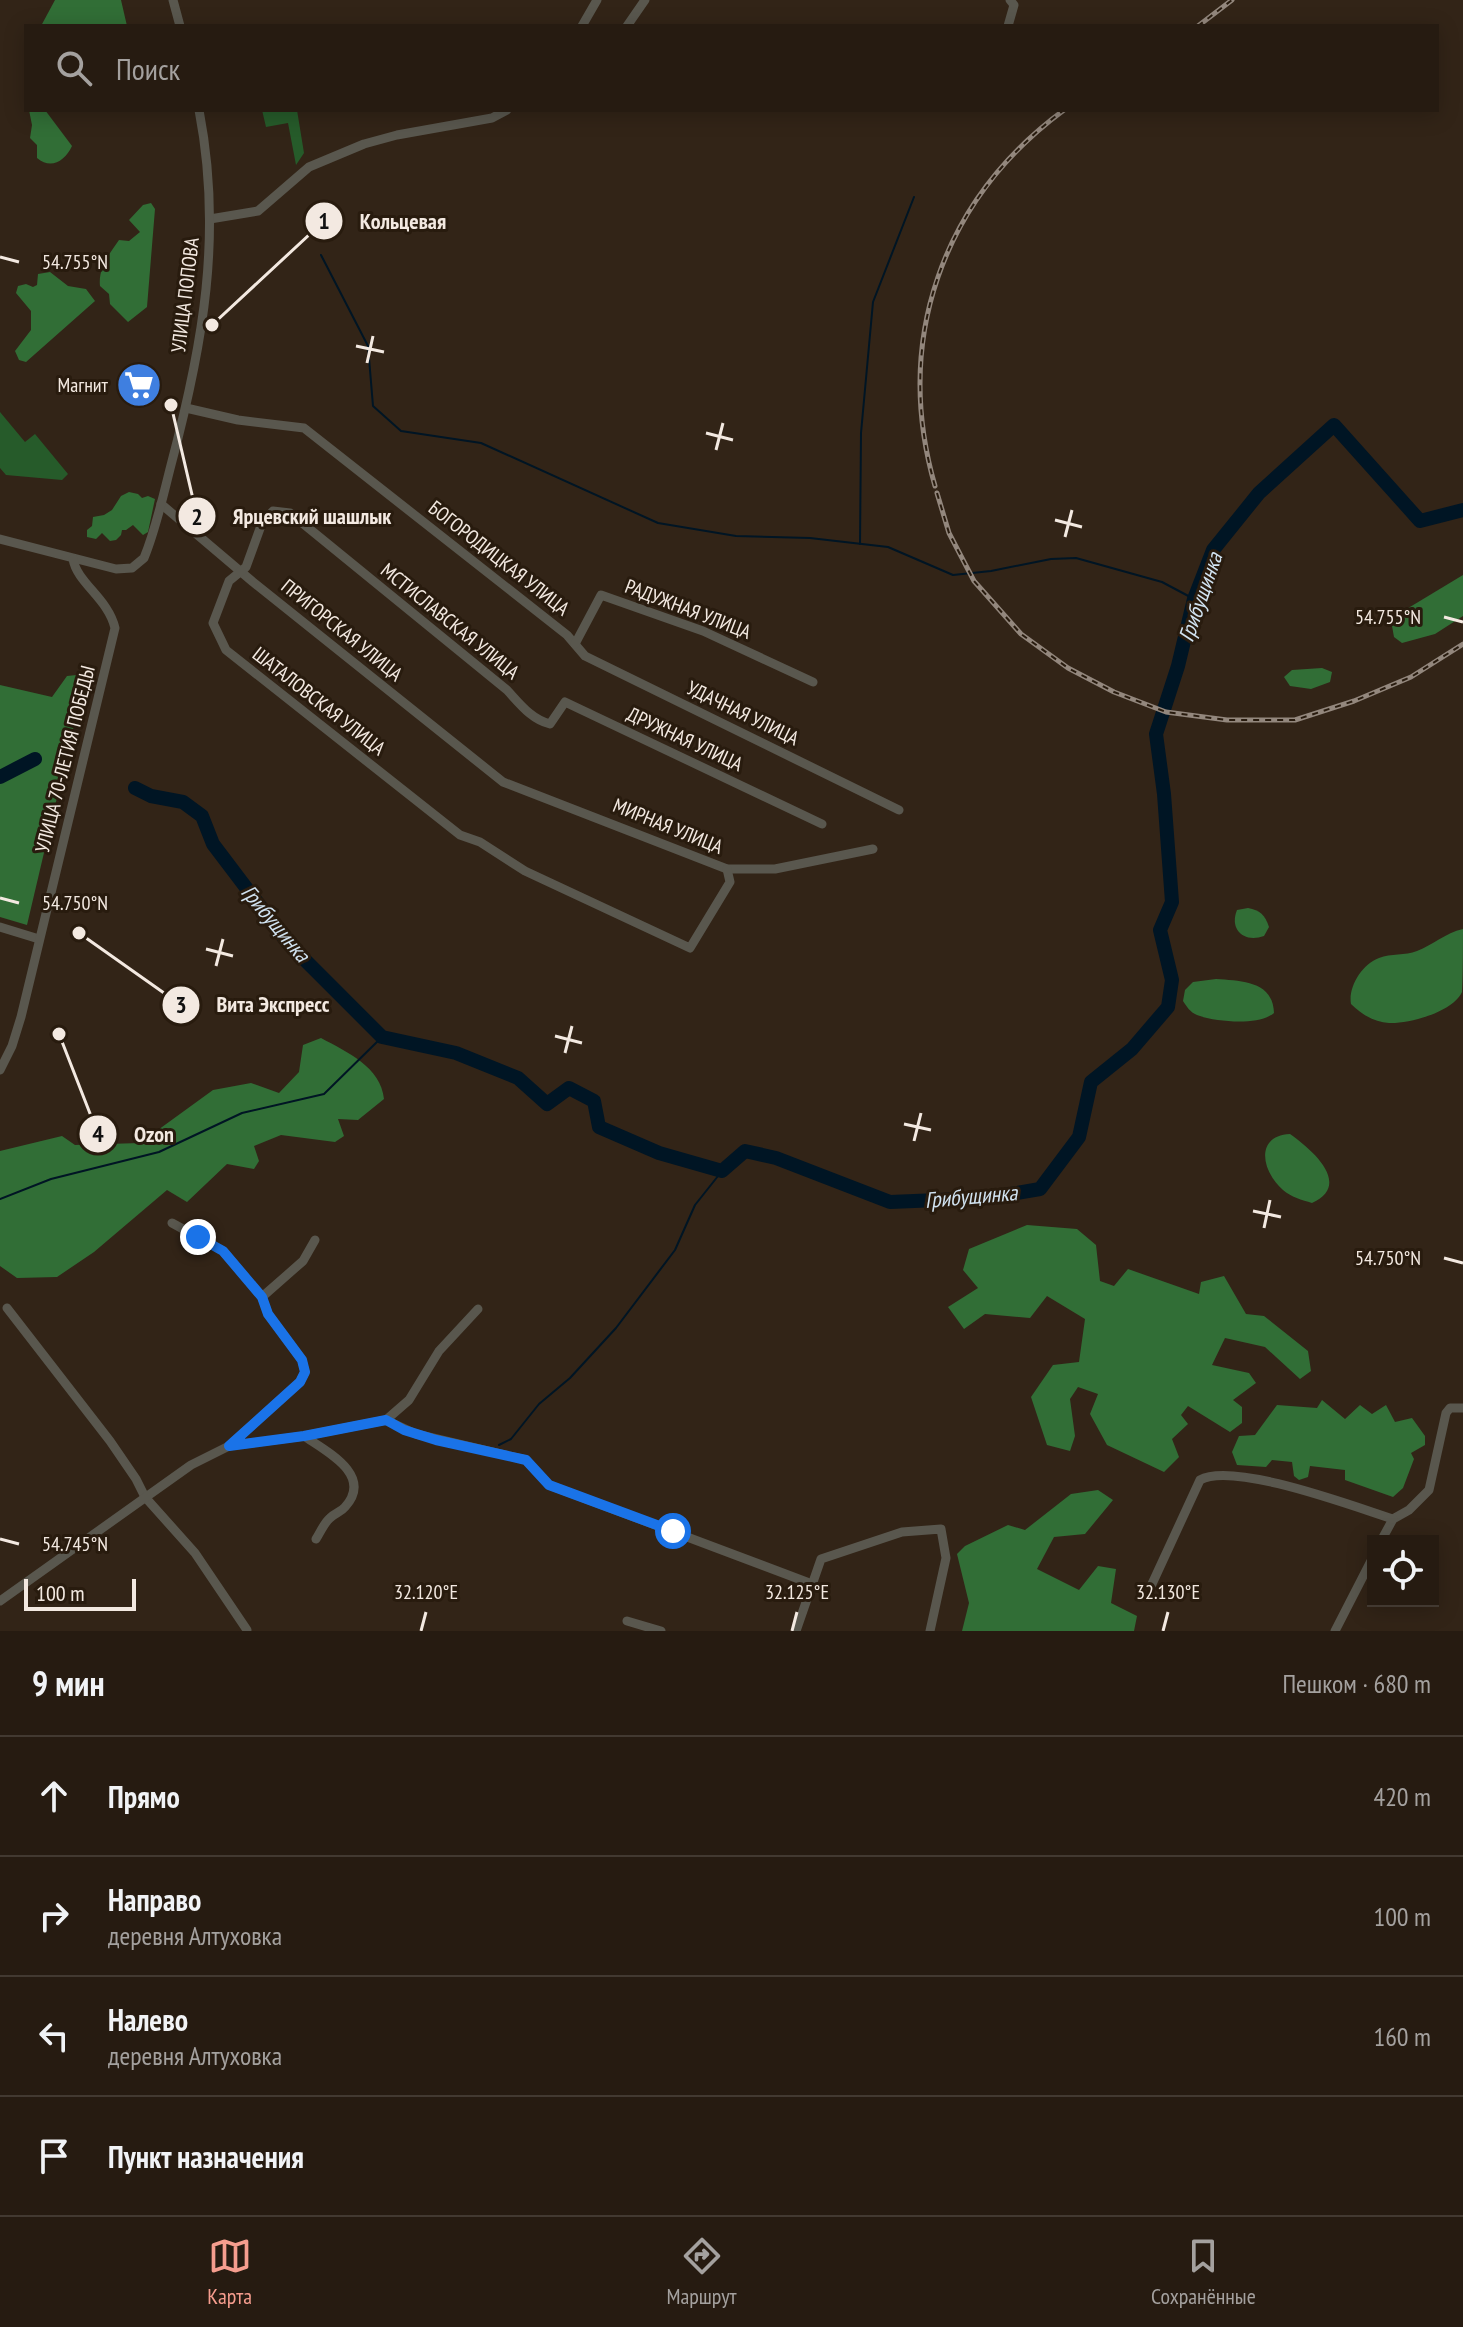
<!DOCTYPE html>
<html lang="ru">
<meta charset="utf-8">
<style>
:root{--surface:#261b11;--page:#32281f;--text:#f1f3f6;--muted:#a4a19f;--line:#423931;--accent:#f59d8e}
body{margin:0;font-family:"PT Sans Narrow",sans-serif;background:var(--page);color:var(--text)}
.controls{position:absolute;right:24px;bottom:24px;display:grid;overflow:hidden;border-radius:0px;box-shadow:0 4px 20px #0003}
.controls button{width:72px;height:72px;display:grid;place-items:center;padding:0;border:0;border-bottom:2px solid var(--line);background:var(--surface);color:var(--text);font:40px sans-serif}
.scale{position:absolute;left:24px;bottom:20px;width:112px;box-sizing:border-box;padding-left:8px;border:4px solid #f3e9e1;border-top:0;font-size:22px;line-height:28px;white-space:nowrap;color:#f3e9e1;-webkit-text-stroke:6px #281b0e;paint-order:stroke}
.stop{position:absolute;width:24px;height:24px;margin:-18px;border:6px solid #1a73e8;border-radius:50%;background:#fff}
.stop.end{background:#1a73e8;border-color:#fff;box-shadow:0 2px 8px #0008}
.list{margin:0;padding:0;list-style:none}
h2{display:flex;justify-content:space-between;align-items:center;height:104px;margin:0;padding:0 32px;font-size:34px}
h2 small{font-size:26px;font-weight:400;color:var(--muted)}
.list li{display:grid;grid-template-columns:52px 1fr auto;gap:24px;align-items:center;box-sizing:border-box;height:120px;padding:0 32px;border-top:2px solid var(--line)}
.list b{display:block;font-size:30px;white-space:nowrap}
.list p{margin:0;font-size:26px;white-space:nowrap;color:var(--muted)}
.list em{font-size:26px;font-style:normal;color:var(--muted)}
.icon{flex:none;width:44px;height:44px;fill:none;stroke:currentColor;stroke-width:2;stroke-linecap:round;stroke-linejoin:round}
.map{position:relative;flex:none;width:1463px;height:1631px;overflow:hidden}
.search{position:absolute;background:var(--surface);box-shadow:0 4px 20px #0003;left:24px;right:24px;top:24px;height:88px;display:flex;align-items:center;gap:20px;box-sizing:border-box;padding:0 28px;border-radius:0px;color:var(--muted);font-size:30px}
.sheet{height:584px;background:var(--surface)}
nav{display:flex;justify-content:space-around;align-items:center;box-sizing:border-box;height:112px;border-top:2px solid var(--line);background:var(--surface);font-size:22px;color:var(--muted)}
nav a{display:grid;justify-items:center;gap:4px}
nav .on{color:var(--accent)}
.map>svg:first-child{display:block}
.green{fill:#265b2a}
.forest{fill:#316e36}
.lines{fill:none;stroke-linecap:round;stroke-linejoin:round}
.stream{stroke:#001524;stroke-width:2}
.river{stroke:#001524;stroke-width:14}
.minor{stroke:#59574e;stroke-width:9}
.rail-casing{stroke:#93877d;stroke-width:5}
.rail{stroke:#281b0e;stroke-width:2;stroke-dasharray:6;stroke-linecap:butt}
.route{stroke:#1a73e8;stroke-width:10}
.ticks{fill:none;stroke:#f3e9e1;stroke-width:3}
.labels{text-anchor:middle;dominant-baseline:central;stroke-width:6;stroke-linejoin:round;paint-order:stroke}
.street-label{font-size:20px;fill:#f3e9e1;stroke:#281b0e}
.poi-label{font-size:20px;fill:#f3e9e1;stroke:#281b0e;text-anchor:end}
.water-label{font-size:22px;font-style:italic;fill:#d1e3f1;stroke:#281b0e}
.ticks-label{font-size:20px;text-anchor:middle;fill:#f3e9e1;stroke:#281b0e;stroke-width:6;stroke-linejoin:round;paint-order:stroke}
.leader{fill:none;stroke:#f3e9e1;stroke-width:3}
.callout-dot{fill:#f3e9e1;stroke:#281b0e;stroke-width:3}
.mark-label{font-size:24px;text-anchor:middle;font-weight:bold;fill:#111}
.callout-label{font-size:22px;text-anchor:middle;font-weight:bold;fill:#f3e9e1;stroke:#281b0e;stroke-width:6;stroke-linejoin:round;paint-order:stroke}
</style>
<div class="map">
<svg width="1463" height="1631" viewBox="0 0 1463 1631">
<rect width="100%" height="100%" fill="#322417"/>
<g class="green">
<path d="M 262,110 L 297,110 L 304,153 L 296,165 L 288,123 L 266,127 Z"/>
<path d="M 0,412 L 25,442 L 35,434 L 68,474 L 62,480 L 6,475 L 0,468 Z"/>
</g>
<g class="forest">
<path d="M 55,0 L 121,0 L 127,26 L 41,26 Z"/>
<path d="M 29,110 L 45,110 L 72,146 C 65,161 51,170 37,158 L 37,145 L 30,138 L 32,125 Z"/>
<path d="M 151,203 L 155,209 L 147,307 L 128,322 L 110,304 L 109,294 L 100,286 C 98,269 109,254 119,240 L 129,241 L 140,232 L 129,220 L 143,205 Z"/>
<path d="M 50,272 L 68,286 L 86,289 L 95,301 L 26,362 L 19,360 L 15,351 L 31,330 L 31,311 L 16,293 L 18,286 L 26,284 L 33,287 L 37,285 L 38,274 Z"/>
<path d="M 129,492 L 138,494 L 142,498 L 148,496 L 155,499 L 148,532 L 143,535 L 133,525 L 126,530 L 122,530 L 121,535 L 116,540 L 110,541 L 102,533 L 96,539 L 87,537 L 87,530 L 92,526 L 93,517 L 104,515 L 112,510 L 121,496 Z"/>
<path d="M 1463,575 L 1463,616 L 1435,634 L 1402,643 L 1394,637 L 1392,626 L 1395,616 Z"/>
<path d="M 1322,668 L 1332,672 L 1330,682 L 1311,689 L 1290,686 L 1284,677 L 1292,670 Z"/>
<path d="M 86,674 L 27,925 L 0,917 L 0,685 L 52,697 L 67,676 Z"/>
<path d="M 1248,908 C 1260,910 1265,915 1269,927 L 1264,936 C 1244,943 1229,930 1237,910 Z"/>
<path d="M 1463,929 C 1463,945 1463,978 1462,992 C 1453,1012 1409,1024 1389,1023 C 1374,1022 1361,1014 1351,1004 C 1348,987 1362,964 1379,958 C 1391,953 1405,956 1417,951 C 1433,945 1445,933 1463,929 Z"/>
<path d="M 1216,979 C 1242,981 1273,981 1274,1013 C 1260,1026 1215,1022 1197,1015 C 1190,1012 1187,1007 1183,1001 L 1185,990 L 1193,982 Z"/>
<path d="M 321,1038 C 347,1052 381,1067 384,1099 L 358,1120 L 338,1119 L 344,1136 L 335,1142 L 281,1135 L 254,1146 L 259,1161 L 254,1169 L 227,1164 L 187,1202 L 167,1190 L 94,1252 L 57,1277 L 17,1278 L 0,1266 L 0,1151 L 62,1136 L 75,1145 L 140,1143 L 213,1090 L 251,1083 L 279,1093 L 299,1072 L 303,1045 Z"/>
<path d="M 1290,1134 C 1311,1149 1353,1184 1312,1203 C 1302,1200 1291,1197 1283,1190 C 1262,1172 1254,1136 1290,1134 Z"/>
<path d="M 1027,1225 L 1077,1229 L 1096,1245 L 1100,1281 L 1114,1286 L 1128,1269 L 1199,1294 L 1201,1282 L 1224,1276 L 1246,1314 L 1264,1316 L 1308,1351 L 1311,1371 L 1300,1379 L 1265,1347 L 1225,1338 L 1212,1365 L 1249,1373 L 1256,1383 L 1233,1400 L 1242,1407 L 1242,1423 L 1230,1432 L 1188,1406 L 1181,1415 L 1188,1424 L 1172,1439 L 1179,1457 L 1164,1472 L 1107,1445 L 1090,1414 L 1098,1394 L 1078,1387 L 1070,1399 L 1075,1436 L 1070,1451 L 1047,1445 L 1031,1397 L 1053,1365 L 1079,1362 L 1085,1319 L 1047,1296 L 1030,1318 L 985,1314 L 964,1329 L 948,1307 L 978,1288 L 963,1270 L 969,1249 Z"/>
<path d="M 1322,1400 L 1345,1419 L 1360,1405 L 1372,1414 L 1386,1405 L 1395,1422 L 1412,1418 L 1425,1436 L 1425,1445 L 1411,1453 L 1414,1459 L 1403,1488 L 1393,1497 L 1345,1480 L 1345,1470 L 1310,1466 L 1308,1477 L 1299,1480 L 1294,1476 L 1292,1462 L 1272,1460 L 1266,1467 L 1237,1465 L 1232,1452 L 1239,1436 L 1255,1435 L 1277,1405 L 1317,1408 Z"/>
<path d="M 1098,1490 L 1113,1500 L 1085,1534 L 1054,1537 L 1037,1569 L 1079,1590 L 1098,1566 L 1116,1569 L 1111,1603 L 1137,1616 L 1134,1631 L 962,1631 L 969,1603 L 957,1554 L 965,1546 L 1008,1525 L 1025,1530 L 1071,1494 Z"/>
</g>
<g class="lines">
<g class="stream">
<path d="M 321,255 L 368,346 L 373,406 L 401,431 L 481,443 L 658,523 L 736,536 L 810,538 L 888,547 L 953,575 L 991,571 L 1051,559 L 1076,558 L 1162,582 L 1194,599"/>
<path d="M 860,544 L 861,433 L 873,302 L 914,197"/>
<path d="M 0,1199 L 51,1179 L 159,1152 L 242,1113 L 324,1094 L 382,1037"/>
<path d="M 499,1445 L 511,1439 L 539,1404 L 570,1378 L 616,1328 L 675,1250 L 695,1205 L 722,1171"/>
</g>
<g class="river">
<path d="M 0,777 L 35,759"/>
<path d="M 135,788 L 151,796 L 183,802 L 202,816 L 213,844 L 288,943 L 382,1037 L 456,1053 L 518,1078 L 547,1104 L 569,1088 L 594,1101 L 599,1127 L 659,1153 L 722,1171 L 745,1151 L 776,1158 L 890,1202 L 987,1198 L 1040,1189 L 1079,1137 L 1091,1082 L 1132,1049 L 1168,1007 L 1172,980 L 1160,930 L 1172,902 L 1164,794 L 1156,734 L 1178,666 L 1194,599 L 1213,550 L 1259,493 L 1334,425 L 1420,521 L 1463,510"/>
</g>
<g class="minor">
<path d="M 173,0 L 180,26"/>
<path d="M 582,26 L 597,0"/>
<path d="M 627,26 L 645,0"/>
<path d="M 1008,26 L 1014,5 L 1010,0"/>
<path d="M 210,219 L 258,211 L 309,167 L 364,144 L 397,135 L 492,118 L 507,110"/>
<path d="M 186,408 L 238,420 L 304,428 L 567,635 L 585,656 L 899,810"/>
<path d="M 161,504 L 253,582 L 503,782 L 727,869 L 775,869 L 873,849"/>
<path d="M 0,539 L 116,569 L 132,568 L 144,558 C 156,529 163,496 171,465 C 203,345 223,234 199,110"/>
<path d="M 575,644 L 601,595 L 703,631 L 813,682"/>
<path d="M 727,869 L 730,882 L 690,948 L 525,871 L 480,842 L 460,835 L 226,650 L 213,623 L 229,581 L 246,567 L 262,523 L 273,511 L 290,513 L 507,690 C 520,704 531,719 550,724 L 565,702 L 822,824"/>
<path d="M 0,927 L 39,939"/>
<path d="M 0,1070 L 12,1046 L 21,1017 L 115,628 C 108,598 77,583 73,559"/>
<path d="M 262,1297 L 303,1261 L 315,1240"/>
<path d="M 7,1308 L 110,1441 L 136,1479 L 145,1497 L 195,1553 L 247,1630"/>
<path d="M 386,1420 L 416,1434 L 526,1460 L 549,1485 L 812,1584"/>
<path d="M 304,1436 C 326,1451 374,1475 345,1507 C 341,1512 335,1513 330,1518 C 324,1523 320,1533 316,1539"/>
<path d="M 229,1446 L 304,1436 L 386,1420 L 409,1400 L 439,1351 L 478,1309"/>
<path d="M 1381,1541 L 1393,1519 L 1409,1510 L 1429,1490 L 1446,1413 L 1450,1408 L 1463,1408"/>
<path d="M 1152,1584 L 1200,1480 C 1233,1461 1355,1507 1393,1519"/>
<path d="M 0,1601 L 191,1465 L 229,1446 L 300,1382 L 305,1372 L 302,1360 L 268,1314 L 262,1297 L 223,1251 L 172,1223"/>
<path d="M 627,1621 L 661,1631"/>
<path d="M 796,1631 L 821,1559 L 902,1532 L 941,1529 L 946,1558 L 930,1631"/>
<path d="M 1335,1631 L 1373,1557"/>
</g>
<g class="rail-casing">
<g id="rail">
<path d="M 1198,26 L 1232,0"/>
<path d="M 935,486 C 893,340 942,200 1064,110"/>
<path d="M 937,493 L 949,533 L 974,581 L 1021,634 L 1068,668 L 1114,692 L 1166,712 L 1227,720 L 1295,720 L 1354,701 L 1411,677 L 1463,644"/>
</g>
</g>
<use href="#rail" class="rail"/>
</g>
<g class="lines">
<path class="route" d="M 198,1237 L 223,1251 L 262,1297 L 268,1314 L 302,1360 L 305,1372 L 300,1382 L 229,1446 L 304,1436 L 386,1420 L 404,1430 L 436,1440 L 526,1460 L 549,1485 L 673,1531"/>
</g>
<path class="ticks" d="M 0,257 L 19,262M 356,346 L 384,352M 367,363 L 373,336M 706,433 L 733,440M 716,450 L 723,423M 1055,520 L 1082,527M 1065,537 L 1072,510M 1444,617 L 1463,622M 0,898 L 19,903M 206,949 L 233,956M 216,966 L 223,939M 555,1036 L 582,1043M 565,1053 L 572,1026M 904,1124 L 931,1130M 914,1141 L 921,1113M 1253,1211 L 1281,1217M 1264,1228 L 1270,1200M 1444,1258 L 1463,1263M 0,1539 L 19,1544M 421,1631 L 426,1612M 792,1631 L 797,1612M 1163,1631 L 1168,1612"/>
<defs>
<g id="supermarket-disc" transform="scale(2.3)"><circle r="9.5" fill="#3f7fe0" stroke="#281b0e"/><path d="M-6-5.5h2.5l.6 2H6L4.5 2H-2.5L-4.4-4H-6ZM-1.5 3.2a1.3 1.3 0 1 0 .1 0ZM3 3.2a1.3 1.3 0 1 0 .1 0Z" fill="#fff"/></g>
</defs>
<g fill-rule="evenodd">
<use href="#supermarket-disc" x="139" y="385"/>
</g>
<g class="labels">
<g class="street-label">
<text transform="translate(185 295) rotate(-83)">УЛИЦА ПОПОВА</text>
<text transform="translate(499 558) rotate(38)">БОГОРОДИЦКАЯ УЛИЦА</text>
<text transform="translate(688 609) rotate(21)">РАДУЖНАЯ УЛИЦА</text>
<text transform="translate(450 621) rotate(39)">МСТИСЛАВСКАЯ УЛИЦА</text>
<text transform="translate(342 630) rotate(39)">ПРИГОРСКАЯ УЛИЦА</text>
<text transform="translate(319 701) rotate(38)">ШАТАЛОВСКАЯ УЛИЦА</text>
<text transform="translate(743 713) rotate(26)">УДАЧНАЯ УЛИЦА</text>
<text transform="translate(685 739) rotate(25)">ДРУЖНАЯ УЛИЦА</text>
<text transform="translate(65 759) rotate(-76)">УЛИЦА 70-ЛЕТИЯ ПОБЕДЫ</text>
<text transform="translate(668 826) rotate(22)">МИРНАЯ УЛИЦА</text>
</g>
<g class="poi-label">
<text x="108" y="385">Магнит</text>
</g>
<g class="water-label">
<text transform="translate(1200 597) rotate(-71)">Грибущинка</text>
<text transform="translate(276 923) rotate(50)">Грибущинка</text>
<text transform="translate(971 1196) rotate(-5)">Грибущинка</text>
</g>
</g>
<g class="ticks-label">
<text x="75" y="269">54.755°N</text>
<text x="1388" y="624">54.755°N</text>
<text x="75" y="910">54.750°N</text>
<text x="1388" y="1265">54.750°N</text>
<text x="75" y="1551">54.745°N</text>
<text x="426" y="1599">32.120°E</text>
<text x="797" y="1599">32.125°E</text>
<text x="1168" y="1599">32.130°E</text>
</g>
<path class="leader" d="M212 325L324 221M171 405L197 516M79 933L181 1005M59 1034L98 1134"/>
<g class="callout-dot">
<circle cx="212" cy="325" r="8"/>
<circle cx="171" cy="405" r="8"/>
<circle cx="79" cy="933" r="8"/>
<circle cx="59" cy="1034" r="8"/>
<circle cx="324" cy="221" r="20"/>
<circle cx="197" cy="516" r="20"/>
<circle cx="181" cy="1005" r="20"/>
<circle cx="98" cy="1134" r="20"/>
</g>
<g class="mark-label">
<text x="324" y="229">1</text>
<text x="197" y="525">2</text>
<text x="181" y="1013">3</text>
<text x="98" y="1142">4</text>
</g>
<g class="callout-label">
<text x="403" y="229">Кольцевая</text>
<text x="312" y="524">Ярцевский шашлык</text>
<text x="273" y="1012">Вита Экспресс</text>
<text x="154" y="1142">Ozon</text>
</g>
</svg>
<div class="controls">
<button><svg class="icon" aria-label="locate" viewBox="0 0 24 24"><circle cx="12" cy="12" r="6"/><path d="M12 2v4M12 18v4M2 12h4M18 12h4"/></svg></button>
</div>
<div class="scale">100 m</div>
<div class="stop" style="left:673px;top:1531px"></div>
<div class="stop end" style="left:198px;top:1237px"></div>
<div class="search"><svg class="icon" aria-label="search" viewBox="0 0 24 24"><circle cx="10" cy="10" r="6"/><path d="M15 15l6 6"/></svg>Поиск</div>
</div>
<section class="sheet">
<h2>9 мин<small>Пешком · 680 m</small></h2>
<ul class="list">
<li><svg class="icon" aria-label="ahead" viewBox="0 0 24 24"><path d="M12 20V5M6 11l6-6 6 6"/></svg><div><b>Прямо</b></div><em>420 m</em></li>
<li><svg class="icon" aria-label="right" viewBox="0 0 24 24"><path d="M7 20v-9h11M14 6l5 5-5 5"/></svg><div><b>Направо</b><p>деревня Алтуховка</p></div><em>100 m</em></li>
<li><svg class="icon" aria-label="left" viewBox="0 0 24 24"><path d="M17 20v-9H6M10 6l-5 5 5 5"/></svg><div><b>Налево</b><p>деревня Алтуховка</p></div><em>160 m</em></li>
<li><svg class="icon" aria-label="arrive" viewBox="0 0 24 24"><path d="M6 21V4h12l-3 4 3 4H6"/></svg><div><b>Пункт назначения</b></div></li>
</ul>
</section>
<nav>
<a class="on"><svg class="icon" aria-label="map" viewBox="0 0 24 24"><path d="M3 6l6-2 6 2 6-2v14l-6 2-6-2-6 2zM9 4v14M15 6v14"/></svg>Карта</a>
<a><svg class="icon" aria-label="directions" viewBox="0 0 24 24"><path d="M12 3l9 9-9 9-9-9zM9 14v-3h6M13 9l2 2-2 2"/></svg>Маршрут</a>
<a><svg class="icon" aria-label="saved" viewBox="0 0 24 24"><path d="M7 4h10v16l-5-4-5 4z"/></svg>Сохранённые</a>
</nav>
